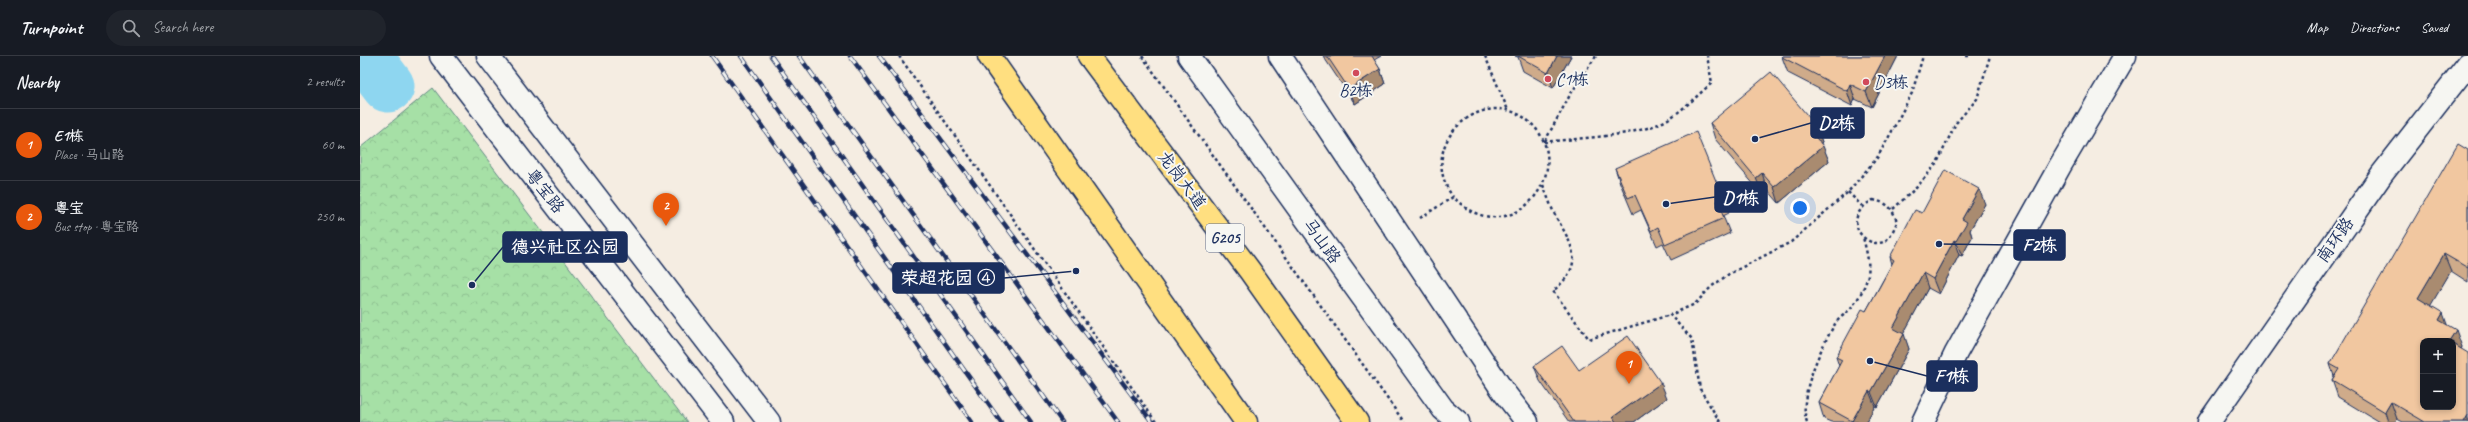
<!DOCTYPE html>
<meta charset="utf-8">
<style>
:root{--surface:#171b24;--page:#20242c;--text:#f1f3f6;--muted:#9ea1a6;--line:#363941;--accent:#ea580c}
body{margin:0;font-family:Caveat,"LXGW WenKai TC",sans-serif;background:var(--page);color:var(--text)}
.controls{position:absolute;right:12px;bottom:12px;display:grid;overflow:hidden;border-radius:8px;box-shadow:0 2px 6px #0003}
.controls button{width:36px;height:36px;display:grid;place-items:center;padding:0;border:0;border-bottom:1px solid var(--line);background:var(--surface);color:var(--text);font:20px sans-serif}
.you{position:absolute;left:1440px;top:152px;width:14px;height:14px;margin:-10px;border:3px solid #fff;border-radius:50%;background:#1a73e8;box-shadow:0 0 0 6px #1a73e833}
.badge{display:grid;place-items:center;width:26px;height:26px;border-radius:50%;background:var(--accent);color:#fff;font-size:13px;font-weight:700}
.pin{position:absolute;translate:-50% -33px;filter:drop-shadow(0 1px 2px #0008)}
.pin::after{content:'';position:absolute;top:21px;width:14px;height:12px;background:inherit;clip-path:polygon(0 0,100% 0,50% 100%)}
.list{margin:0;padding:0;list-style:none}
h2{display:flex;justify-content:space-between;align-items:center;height:52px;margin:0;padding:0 16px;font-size:17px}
h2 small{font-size:13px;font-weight:400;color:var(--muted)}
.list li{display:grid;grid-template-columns:26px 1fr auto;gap:12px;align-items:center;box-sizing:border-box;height:72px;padding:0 16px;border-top:1px solid var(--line)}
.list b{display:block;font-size:15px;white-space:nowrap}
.list p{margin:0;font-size:13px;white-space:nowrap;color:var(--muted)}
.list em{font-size:13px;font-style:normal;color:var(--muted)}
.icon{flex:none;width:22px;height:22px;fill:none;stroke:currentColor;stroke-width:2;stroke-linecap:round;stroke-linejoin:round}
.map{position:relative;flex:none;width:2108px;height:366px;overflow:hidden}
header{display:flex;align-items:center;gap:24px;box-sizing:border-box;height:56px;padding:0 20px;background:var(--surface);border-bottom:1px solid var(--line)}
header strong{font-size:19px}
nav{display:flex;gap:22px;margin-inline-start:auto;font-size:14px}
.search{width:280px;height:36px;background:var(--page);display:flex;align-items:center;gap:10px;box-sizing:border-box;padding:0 14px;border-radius:22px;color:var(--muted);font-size:15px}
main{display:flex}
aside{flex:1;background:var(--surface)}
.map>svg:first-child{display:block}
.forest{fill:url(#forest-crowns);stroke:#608882}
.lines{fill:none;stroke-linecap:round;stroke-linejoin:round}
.river{stroke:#8ed6f0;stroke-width:53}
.street-casing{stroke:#1b2f5e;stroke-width:25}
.secondary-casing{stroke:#1b2f5e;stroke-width:25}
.highway-casing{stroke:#1b2f5e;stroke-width:25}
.path{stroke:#1b2f5e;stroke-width:2.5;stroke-dasharray:3 3;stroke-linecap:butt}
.street{stroke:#f6f6f2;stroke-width:22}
.secondary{stroke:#f6f6f2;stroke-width:22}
.highway{stroke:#ffdf80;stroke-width:22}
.rail-casing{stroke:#1b2f5e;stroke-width:4.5}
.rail{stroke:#f6f6f2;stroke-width:3;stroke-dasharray:9;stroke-linecap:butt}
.wall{fill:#cfab8a;stroke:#1b2f5e}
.shaded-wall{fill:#a98b70;stroke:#1b2f5e}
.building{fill:#f1c7a0;stroke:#1b2f5e}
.poi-dot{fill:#d1495b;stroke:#f6f6f2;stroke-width:1.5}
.labels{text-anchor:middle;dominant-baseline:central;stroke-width:4;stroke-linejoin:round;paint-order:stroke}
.shield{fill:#f6f6f2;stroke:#5d6b8a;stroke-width:1}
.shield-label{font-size:16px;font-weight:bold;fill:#1b2f5e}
.poi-label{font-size:17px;fill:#1b2f5e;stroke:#f6f6f2;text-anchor:start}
.street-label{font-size:17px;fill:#1b2f5e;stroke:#f6f6f2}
.leader{fill:none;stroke:#1b2f5e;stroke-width:1.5}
.callout-dot{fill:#1b2f5e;stroke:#f6f6f2;stroke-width:1.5}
.callout{fill:#1b2f5e;stroke:#1b2f5e;stroke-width:1.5}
.callout-label{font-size:18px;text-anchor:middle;font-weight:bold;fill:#fff}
</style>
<header>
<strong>Turnpoint</strong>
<div class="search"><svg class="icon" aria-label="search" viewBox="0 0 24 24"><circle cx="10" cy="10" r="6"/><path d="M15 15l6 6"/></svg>Search here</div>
<nav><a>Map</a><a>Directions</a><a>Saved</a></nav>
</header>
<main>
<aside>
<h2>Nearby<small>2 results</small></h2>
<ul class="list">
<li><span class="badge">1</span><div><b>E1栋</b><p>Place · 马山路</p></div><em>60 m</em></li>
<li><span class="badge">2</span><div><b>粤宝</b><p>Bus stop · 粤宝路</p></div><em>250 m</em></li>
</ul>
</aside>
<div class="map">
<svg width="2108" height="366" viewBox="0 0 2108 366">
<defs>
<pattern id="forest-crowns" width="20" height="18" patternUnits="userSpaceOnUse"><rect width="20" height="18" fill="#a6e0a6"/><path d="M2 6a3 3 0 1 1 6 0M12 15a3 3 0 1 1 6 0" fill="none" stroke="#8ec091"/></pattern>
</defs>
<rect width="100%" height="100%" fill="#f5ede2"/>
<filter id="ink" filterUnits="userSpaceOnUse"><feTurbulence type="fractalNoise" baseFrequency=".025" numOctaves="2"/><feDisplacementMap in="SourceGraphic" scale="8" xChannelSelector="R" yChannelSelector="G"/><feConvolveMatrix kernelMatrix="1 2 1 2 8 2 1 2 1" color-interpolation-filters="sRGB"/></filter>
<g filter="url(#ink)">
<path class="forest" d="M 73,32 L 327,366 L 0,366 L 0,92 Z"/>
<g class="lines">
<path class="river" d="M 5,0 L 28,30"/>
<g class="street-casing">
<g id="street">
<path d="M 829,0 L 1083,353 L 1098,366"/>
<path d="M 920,0 L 1143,335 L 1167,366"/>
<path d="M 1563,366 L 1596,297 L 1700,110 L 1765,0"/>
<path d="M 1849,366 L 2022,118 L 2108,8"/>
</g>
</g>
<g class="secondary-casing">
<g id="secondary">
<path d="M 81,0 L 363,366"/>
<path d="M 128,0 L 409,366"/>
</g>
</g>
<g class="highway-casing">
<g id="highway">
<path d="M 629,0 L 886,366"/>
<path d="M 729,0 L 890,215 L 997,366"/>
</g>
</g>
<g class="path">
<path d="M 539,0 L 796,366"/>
<path d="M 782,0 L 1044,366"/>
<path d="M 1125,0 L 1148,54"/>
<path d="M 1606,0 L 1609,0"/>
<path d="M 1185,85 L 1210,39 L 1236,0"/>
<path d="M 1184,86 C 1218,82 1265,81 1296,69 C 1317,61 1335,41 1352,27 L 1347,0"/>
<path d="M 1183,129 C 1188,141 1192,155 1199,166 C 1216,195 1222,211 1193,235 L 1229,283 L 1310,259"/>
<path d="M 1488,136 L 1502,150"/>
<path d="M 1513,144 C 1528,147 1532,151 1537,166 C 1534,173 1530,183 1523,186 C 1506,193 1478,163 1513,144 Z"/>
<path d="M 1533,153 L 1557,131 L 1577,107 L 1596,67 L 1617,43 L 1630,0"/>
<path d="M 1060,162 L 1093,141 C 1101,148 1108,155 1118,158 C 1165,176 1208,114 1177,74 C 1134,19 1051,83 1093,141"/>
<path d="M 1360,366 L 1340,333 L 1332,283 L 1310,259 L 1335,248 L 1351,231 L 1369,218 L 1431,186 L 1488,136 L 1517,102 L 1531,77 L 1552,37 L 1563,0"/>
<path d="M 1447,366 C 1437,342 1462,289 1475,268 C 1478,263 1484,259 1488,255 C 1497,246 1503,235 1507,223 C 1511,210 1506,194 1503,181"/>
</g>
<use href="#street" class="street"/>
<use href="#secondary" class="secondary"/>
<use href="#highway" class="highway"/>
<g class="rail-casing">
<g id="rail">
<path d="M 352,0 L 612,366"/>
<path d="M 381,0 L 641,366"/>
<path d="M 411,0 L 671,366"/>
<path d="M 439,0 L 702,366"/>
<path d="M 490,0 L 758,366"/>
<path d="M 519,0 L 792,366"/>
</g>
</g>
<use href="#rail" class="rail"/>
</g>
<g class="wall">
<path d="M 963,0 L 1021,0 L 1014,4 L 1020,13 L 1025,28 L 995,48 Z"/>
<path d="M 1155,0 L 1211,0 L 1193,32 L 1163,15 L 1158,1 Z"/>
<path d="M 1423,0 L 1538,0 L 1512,51 L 1495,43 L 1492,50 L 1428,17 L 1422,1 Z"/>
<path d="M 1350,67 L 1457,71 L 1462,86 L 1461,87 L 1469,105 L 1419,147 L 1407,133 L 1402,138 L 1355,83 Z"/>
<path d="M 2108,94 L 2108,226 L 2091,215 L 2070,249 L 2087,269 L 2102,291 L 2101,293 L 2108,366 L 2043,366 L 2037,363 L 2035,366 L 2019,366 L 1978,341 L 1972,324 L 1974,320 L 1970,308 Z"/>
<path d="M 1255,112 L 1363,142 L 1369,157 L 1363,160 L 1370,177 L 1311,204 L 1303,187 L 1297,190 L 1281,154 L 1273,158 L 1260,127 Z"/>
<path d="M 1625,148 L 1610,174 L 1612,181 L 1602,200 L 1599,199 L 1579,238 L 1568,232 L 1543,278 L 1549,293 L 1517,351 L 1515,350 L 1506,366 L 1471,366 L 1464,363 L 1459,347 L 1479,310 L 1476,301 L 1506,255 L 1532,208 L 1530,201 L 1562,157 Z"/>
<path d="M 1174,310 L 1219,314 L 1307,342 L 1274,366 L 1209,366 L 1180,325 Z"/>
</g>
<g class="shaded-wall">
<path d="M 1197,0 L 1211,0 L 1193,32 L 1188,17 Z"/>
<path d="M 1525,0 L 1538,0 L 1512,51 L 1506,36 Z"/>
<path d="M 1020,13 L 1025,28 L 995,48 L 989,33 Z"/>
<path d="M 1490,28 L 1495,43 L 1492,50 L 1487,35 Z"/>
<path d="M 1457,71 L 1462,86 L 1456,91 L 1451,76 Z"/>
<path d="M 1463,90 L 1469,105 L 1419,147 L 1414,131 Z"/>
<path d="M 1402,117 L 1407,133 L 1402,138 L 1396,122 Z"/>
<path d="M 1619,133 L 1625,148 L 1610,174 L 1612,181 L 1602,200 L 1596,185 L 1602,163 Z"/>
<path d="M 1594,184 L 1599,199 L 1579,238 L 1573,223 Z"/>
<path d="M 2084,198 L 2091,215 L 2065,259 L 2058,242 Z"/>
<path d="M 1563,217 L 1568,232 L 1538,288 L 1533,272 Z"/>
<path d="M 2083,257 L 2089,274 L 2079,264 Z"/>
<path d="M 2096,274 L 2102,291 L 2095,303 L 2093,297 L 2093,285 L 2089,285 Z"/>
<path d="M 1544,278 L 1549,293 L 1517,351 L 1511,336 Z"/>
<path d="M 1301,327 L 1307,342 L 1274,366 L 1255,366 L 1253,361 Z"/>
<path d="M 1509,335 L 1515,350 L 1506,366 L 1493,366 L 1492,365 Z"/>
<path d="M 2031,346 L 2037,363 L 2035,366 L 2028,366 L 2025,356 Z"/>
<path d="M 2108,359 L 2108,366 L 2104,366 Z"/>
</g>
<g class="building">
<path d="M 967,0 L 1012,0 L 1020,13 L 989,33 Z"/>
<path d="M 1158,0 L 1197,0 L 1188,17 Z"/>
<path d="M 1423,0 L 1525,0 L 1506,36 L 1490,28 L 1487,35 L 1422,1 Z"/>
<path d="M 1411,16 L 1457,71 L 1451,76 L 1463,90 L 1414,131 L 1402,117 L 1396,122 L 1350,67 Z"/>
<path d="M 1336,76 L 1363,142 L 1357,145 L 1364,162 L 1305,188 L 1298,171 L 1291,175 L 1275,139 L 1268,142 L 1255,112 Z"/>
<path d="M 2098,88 L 2108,94 L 2108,212 L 2084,198 L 2058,242 L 2083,257 L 2079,264 L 2096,274 L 2089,285 L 2063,285 L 2063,351 L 2093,351 L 2093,288 L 2108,297 L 2108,359 L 2104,366 L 2065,366 L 2031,346 L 2025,356 L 1972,324 L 1979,313 L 1970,308 Z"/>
<path d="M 1585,114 L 1619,133 L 1602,163 L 1607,166 L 1596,185 L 1594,184 L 1573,223 L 1563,217 L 1533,272 L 1544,278 L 1511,336 L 1509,335 L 1492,365 L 1459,347 L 1482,304 L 1476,301 L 1502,253 L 1506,255 L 1520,230 L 1534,204 L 1530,201 L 1555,154 L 1562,157 Z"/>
<path d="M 1268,280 L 1301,327 L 1253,361 L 1256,366 L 1214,366 L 1174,310 L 1202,290 L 1219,314 Z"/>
</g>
</g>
<g class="poi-dot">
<circle cx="996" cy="17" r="4"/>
<circle cx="1188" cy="23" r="4"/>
<circle cx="1506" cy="26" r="4"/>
</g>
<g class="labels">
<rect class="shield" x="846" y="168" width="38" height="28" rx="3"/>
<g class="shield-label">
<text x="865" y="182">G205</text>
</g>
<g class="poi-label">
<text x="1196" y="23">C1栋</text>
<text x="1514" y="26">D3栋</text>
<text x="996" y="34" text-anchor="middle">B2栋</text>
</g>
<g class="street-label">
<text transform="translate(822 124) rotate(53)">龙岗大道</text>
<text transform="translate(185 135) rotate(52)">粤宝路</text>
<text transform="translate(1975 184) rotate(-55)">南环路</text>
<text transform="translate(962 185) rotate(54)">马山路</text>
</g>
</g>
<path class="leader" d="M1395 83L1451 67M1306 148L1355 141M1579 188L1654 189M112 229L143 191M716 215L644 222M1510 305L1567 320"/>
<g class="callout-dot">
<circle cx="1395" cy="83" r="4"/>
<circle cx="1306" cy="148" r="4"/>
<circle cx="1579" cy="188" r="4"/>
<circle cx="112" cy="229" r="4"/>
<circle cx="716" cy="215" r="4"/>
<circle cx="1510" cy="305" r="4"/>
</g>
<g class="callout">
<rect x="1451" y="52" width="53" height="30" rx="4"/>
<rect x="1355" y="126" width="52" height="30" rx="4"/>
<rect x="1654" y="174" width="51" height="30" rx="4"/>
<rect x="143" y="176" width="124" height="30" rx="4"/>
<rect x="533" y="207" width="111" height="30" rx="4"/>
<rect x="1567" y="305" width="50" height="30" rx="4"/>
</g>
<g class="callout-label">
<text x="1477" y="73">D2栋</text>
<text x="1381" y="148">D1栋</text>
<text x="1680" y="195">F2栋</text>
<text x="205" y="197">德兴社区公园</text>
<text x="588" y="228">荣超花园 ④</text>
<text x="1592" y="326">F1栋</text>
</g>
</svg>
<div class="controls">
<button>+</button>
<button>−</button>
</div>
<div class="you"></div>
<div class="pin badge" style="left:1269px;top:328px">1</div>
<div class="pin badge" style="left:306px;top:170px">2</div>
</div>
</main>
